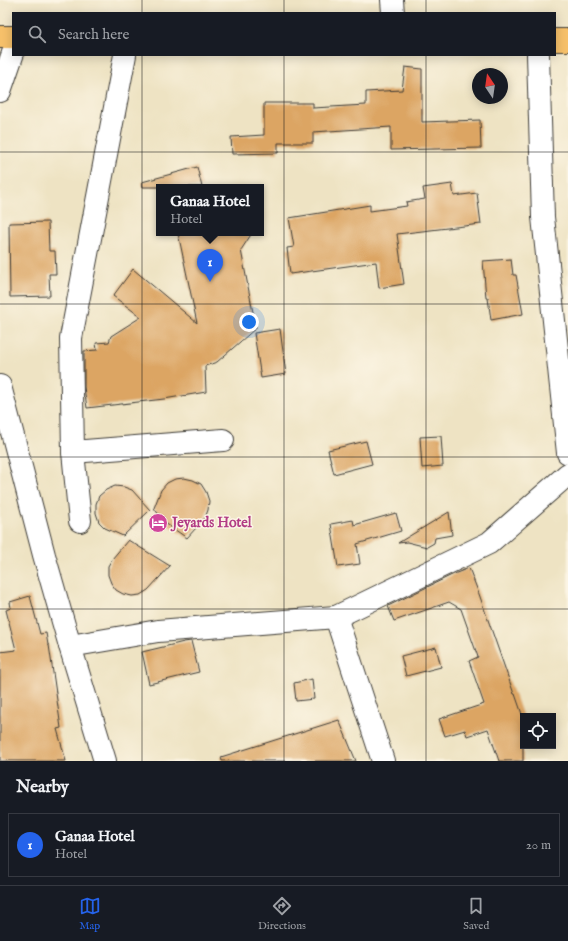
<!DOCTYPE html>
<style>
:root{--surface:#171b24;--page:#242831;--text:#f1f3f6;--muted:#9ea1a6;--line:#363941;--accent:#2563eb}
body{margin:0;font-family:"IM FELL English",serif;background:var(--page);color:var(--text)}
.controls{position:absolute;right:12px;bottom:12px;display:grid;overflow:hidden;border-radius:0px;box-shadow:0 2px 10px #0003}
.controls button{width:36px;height:36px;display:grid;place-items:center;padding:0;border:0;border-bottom:1px solid var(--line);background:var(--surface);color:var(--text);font:20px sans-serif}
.compass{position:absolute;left:472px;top:68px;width:36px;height:36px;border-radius:50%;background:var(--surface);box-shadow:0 2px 10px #0003;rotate:347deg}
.you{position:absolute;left:249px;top:322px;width:14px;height:14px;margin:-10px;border:3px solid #fff;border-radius:50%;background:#1a73e8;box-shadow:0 0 0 6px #1a73e833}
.badge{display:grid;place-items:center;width:26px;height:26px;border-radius:50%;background:var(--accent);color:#fff;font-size:13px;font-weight:700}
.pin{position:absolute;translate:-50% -33px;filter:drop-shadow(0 1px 2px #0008)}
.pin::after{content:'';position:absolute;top:21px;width:14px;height:12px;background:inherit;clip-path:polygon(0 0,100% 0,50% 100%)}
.popup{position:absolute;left:156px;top:184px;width:108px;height:52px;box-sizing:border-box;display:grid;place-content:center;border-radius:0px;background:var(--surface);filter:drop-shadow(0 1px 3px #0005);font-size:13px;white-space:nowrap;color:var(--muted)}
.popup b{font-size:15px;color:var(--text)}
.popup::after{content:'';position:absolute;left:50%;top:100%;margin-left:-8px;border:8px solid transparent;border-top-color:var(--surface)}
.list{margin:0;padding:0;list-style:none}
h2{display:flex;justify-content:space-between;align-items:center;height:52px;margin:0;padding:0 16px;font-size:17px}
h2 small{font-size:13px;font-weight:400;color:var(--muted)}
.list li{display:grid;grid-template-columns:26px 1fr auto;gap:12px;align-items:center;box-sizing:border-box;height:64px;margin:0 8px 8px;padding:0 8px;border:1px solid var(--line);border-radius:0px}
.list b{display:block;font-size:15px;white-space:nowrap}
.list p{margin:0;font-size:13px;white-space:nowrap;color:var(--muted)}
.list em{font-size:13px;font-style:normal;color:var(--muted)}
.icon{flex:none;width:22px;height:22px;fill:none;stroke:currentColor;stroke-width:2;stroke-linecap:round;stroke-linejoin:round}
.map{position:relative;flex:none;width:568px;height:761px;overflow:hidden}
.search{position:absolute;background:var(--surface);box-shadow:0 2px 10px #0003;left:12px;right:12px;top:12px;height:44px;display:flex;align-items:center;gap:10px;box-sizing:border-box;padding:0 14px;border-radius:0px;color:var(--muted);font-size:15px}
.sheet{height:124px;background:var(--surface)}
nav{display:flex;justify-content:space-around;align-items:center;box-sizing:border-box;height:56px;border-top:1px solid var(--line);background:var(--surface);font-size:11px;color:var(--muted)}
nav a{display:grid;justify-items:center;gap:2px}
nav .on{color:var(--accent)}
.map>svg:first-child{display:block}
.building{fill:#dca563}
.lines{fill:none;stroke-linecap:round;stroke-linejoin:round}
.minor-casing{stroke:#3c3a35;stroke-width:24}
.highway-casing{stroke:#3c3a35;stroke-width:24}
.minor{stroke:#fff;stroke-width:22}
.highway{stroke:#f6c06b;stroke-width:22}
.grid{fill:none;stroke:#1c1c1c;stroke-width:1;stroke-opacity:0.55}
.labels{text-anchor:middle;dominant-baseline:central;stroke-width:3;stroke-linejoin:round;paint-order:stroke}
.hotel-label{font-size:14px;font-weight:bold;fill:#b23c85;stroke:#fcf5e5;text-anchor:start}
</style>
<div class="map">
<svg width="568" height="761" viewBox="0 0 568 761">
<rect width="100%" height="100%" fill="#fcf5e5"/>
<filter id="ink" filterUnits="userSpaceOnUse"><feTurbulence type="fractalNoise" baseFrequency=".025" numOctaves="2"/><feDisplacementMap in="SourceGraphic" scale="8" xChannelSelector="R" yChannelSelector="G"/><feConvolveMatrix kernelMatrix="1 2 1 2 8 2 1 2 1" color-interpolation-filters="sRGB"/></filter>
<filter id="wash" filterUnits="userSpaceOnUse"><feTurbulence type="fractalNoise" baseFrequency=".012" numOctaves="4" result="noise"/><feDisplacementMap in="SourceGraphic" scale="16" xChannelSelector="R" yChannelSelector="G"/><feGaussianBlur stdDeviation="0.9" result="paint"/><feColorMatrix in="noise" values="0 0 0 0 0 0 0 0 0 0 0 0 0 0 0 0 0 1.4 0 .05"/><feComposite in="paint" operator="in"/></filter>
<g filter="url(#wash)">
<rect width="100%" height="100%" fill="#eee3c3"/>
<g id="blocks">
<g class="building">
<path d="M 405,67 L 422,69 L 422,122 L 480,120 L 481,148 L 391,150 L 391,127 L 313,132 L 313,143 L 278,143 L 278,153 L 232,154 L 231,137 L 264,135 L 264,103 L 313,103 L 313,108 L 366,105 L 366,92 L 402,90 Z"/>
<path d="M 197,167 L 202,187 L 143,187 L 142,182 Z"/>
<path d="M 452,184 L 454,196 L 477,193 L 481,224 L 397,234 L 404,284 L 379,288 L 376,262 L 290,274 L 287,248 L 294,247 L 289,218 L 370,205 L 370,211 L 407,206 L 406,202 L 425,199 L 423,188 Z"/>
<path d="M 48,222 L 49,251 L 55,251 L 56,274 L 49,274 L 50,296 L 10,297 L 9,223 Z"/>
<path d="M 178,233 L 252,233 L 241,250 L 256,328 L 217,362 L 205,366 L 206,392 L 164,399 L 87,408 L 84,387 L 84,351 L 97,350 L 96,343 L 109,342 L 111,336 L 141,317 L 113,296 L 133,269 L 197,323 Z"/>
<path d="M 511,259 L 513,275 L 516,275 L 523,314 L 491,320 L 488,298 L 486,298 L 483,261 Z"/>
<path d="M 280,329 L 286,374 L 261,378 L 254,333 Z"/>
<path d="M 441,436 L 443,466 L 422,468 L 420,437 Z"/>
<path d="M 366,441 L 372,464 L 334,474 L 328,450 Z"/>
<path d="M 184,478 L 193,480 L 201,484 L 206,492 L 209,501 L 208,510 L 205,518 L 187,538 L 165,523 L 154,508 L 161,490 L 167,483 L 175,479 Z"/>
<path d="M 115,486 L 124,487 L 132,490 L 150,510 L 123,536 L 105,528 L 99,522 L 96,513 L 96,504 L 99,496 L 106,490 Z"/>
<path d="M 449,512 L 452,535 L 435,538 L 434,543 L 427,547 L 407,542 L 398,543 Z"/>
<path d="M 396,513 L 401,531 L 357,544 L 360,564 L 338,567 L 331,524 L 353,520 L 354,525 Z"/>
<path d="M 128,540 L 170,566 L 148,590 L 140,595 L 132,596 L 123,594 L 116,590 L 111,583 L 108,575 L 108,566 L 112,559 Z"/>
<path d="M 469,568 L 479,594 L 514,694 L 515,694 L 523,717 L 523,761 L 499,761 L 488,729 L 467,736 L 465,730 L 445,736 L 439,719 L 484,704 L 469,661 L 478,657 L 461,609 L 449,602 L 394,621 L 388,606 L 454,574 Z"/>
<path d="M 30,596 L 40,634 L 46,633 L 48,645 L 49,645 L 61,728 L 57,729 L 66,761 L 0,761 L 0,652 L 16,650 L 6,610 L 11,608 L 10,602 Z"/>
<path d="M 191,641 L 199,672 L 149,684 L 142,652 L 184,642 Z"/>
<path d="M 436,647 L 441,667 L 406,676 L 401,656 Z"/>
<path d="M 312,679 L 314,699 L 296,701 L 294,683 Z"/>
<path d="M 339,720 L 356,761 L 222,761 L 221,757 Z"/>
</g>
</g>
</g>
<g filter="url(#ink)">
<use href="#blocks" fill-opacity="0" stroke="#3c3a35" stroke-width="1"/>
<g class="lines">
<g class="minor-casing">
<g id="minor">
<path d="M 392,0 L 393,13"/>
<path d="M 538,55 L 543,217 L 568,453"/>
<path d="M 0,91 L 13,53"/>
<path d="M 0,386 L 44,555 L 70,646 L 105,761"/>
<path d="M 73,452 L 223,440"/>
<path d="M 80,521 L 73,452 L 71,338 L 125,55"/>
<path d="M 336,617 L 383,761"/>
<path d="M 70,646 L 158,631 L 336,617 L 489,543 L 568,474"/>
</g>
</g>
<g class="highway-casing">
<g id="highway">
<path d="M 0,37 L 13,37"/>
<path d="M 555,40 L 568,40"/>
</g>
</g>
<use href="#minor" class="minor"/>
<use href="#highway" class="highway"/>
</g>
</g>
<path class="grid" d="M 142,0 L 142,13M 284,0 L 284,13M 426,0 L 426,13M 142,55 L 142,761M 284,55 L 284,761M 426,55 L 426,761M 0,152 L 568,152M 0,304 L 568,304M 0,457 L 568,457M 0,609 L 568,609"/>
<defs>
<g id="hotel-disc" transform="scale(1)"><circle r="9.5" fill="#d1479c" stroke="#fcf5e5"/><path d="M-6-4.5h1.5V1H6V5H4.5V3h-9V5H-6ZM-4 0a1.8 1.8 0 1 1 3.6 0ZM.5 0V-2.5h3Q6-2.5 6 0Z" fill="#fff"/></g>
</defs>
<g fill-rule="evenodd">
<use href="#hotel-disc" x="158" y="523"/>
</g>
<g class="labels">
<g class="hotel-label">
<text x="172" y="523">Jeyards Hotel</text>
</g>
</g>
</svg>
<div class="controls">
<button><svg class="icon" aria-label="locate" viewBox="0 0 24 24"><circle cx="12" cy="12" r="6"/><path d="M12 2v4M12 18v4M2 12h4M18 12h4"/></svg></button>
</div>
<svg class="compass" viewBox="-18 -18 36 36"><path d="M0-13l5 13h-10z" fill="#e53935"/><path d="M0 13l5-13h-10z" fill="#9ea1a6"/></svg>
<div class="you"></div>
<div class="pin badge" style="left:210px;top:282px">1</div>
<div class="popup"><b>Ganaa Hotel</b>Hotel</div>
<div class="search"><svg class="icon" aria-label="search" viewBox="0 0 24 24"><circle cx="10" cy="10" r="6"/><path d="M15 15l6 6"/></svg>Search here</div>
</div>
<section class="sheet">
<h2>Nearby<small></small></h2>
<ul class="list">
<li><span class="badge">1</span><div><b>Ganaa Hotel</b><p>Hotel</p></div><em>20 m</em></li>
</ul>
</section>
<nav>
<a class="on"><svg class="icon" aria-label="map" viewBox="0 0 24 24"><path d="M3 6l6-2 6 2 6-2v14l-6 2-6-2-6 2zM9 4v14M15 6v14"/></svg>Map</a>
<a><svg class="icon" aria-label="directions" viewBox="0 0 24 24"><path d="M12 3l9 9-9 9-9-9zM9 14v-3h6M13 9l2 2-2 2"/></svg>Directions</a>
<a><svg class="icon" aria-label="saved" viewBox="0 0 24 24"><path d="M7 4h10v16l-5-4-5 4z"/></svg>Saved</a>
</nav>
